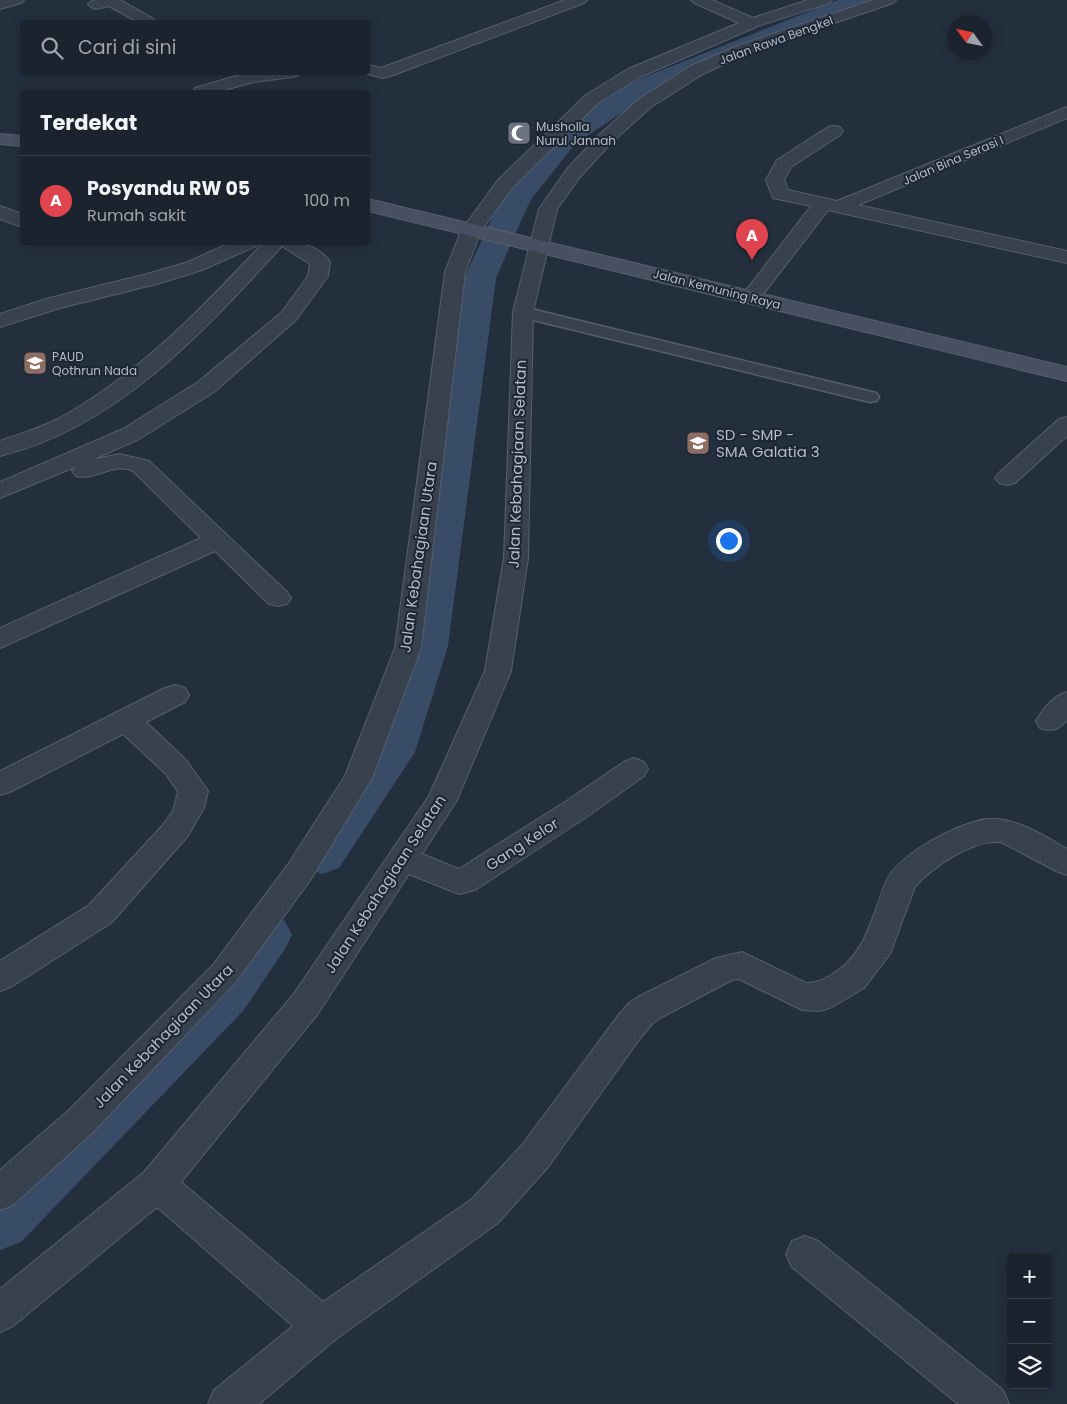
<!DOCTYPE html>
<html lang="id">
<meta charset="utf-8">
<style>
:root{--surface:#1b232e;--page:#282f3a;--text:#f1f3f6;--muted:#a0a4aa;--line:#39404a;--accent:#0b8043}
body{margin:0;font-family:Poppins,sans-serif;background:var(--page);color:var(--text)}
.controls{position:absolute;right:15px;bottom:15px;display:grid;overflow:hidden;border-radius:5px;box-shadow:0 2px 12px #0003}
.controls button{width:45px;height:45px;display:grid;place-items:center;padding:0;border:0;border-bottom:1px solid var(--line);background:var(--surface);color:var(--text);font:25px sans-serif}
.compass{position:absolute;left:947px;top:15px;width:45px;height:45px;border-radius:50%;background:var(--surface);box-shadow:0 2px 12px #0003;rotate:303deg}
.you{position:absolute;left:728px;top:540px;width:18px;height:18px;margin:-12px;border:4px solid #fff;border-radius:50%;background:#1a73e8;box-shadow:0 0 0 8px #1a73e833}
.badge{display:grid;place-items:center;width:32px;height:32px;border-radius:50%;background:var(--accent);color:#fff;font-size:16px;font-weight:700}
.pin{position:absolute;translate:-50% -41px;filter:drop-shadow(0 1px 2px #0008)}
.pin::after{content:'';position:absolute;top:26px;width:18px;height:15px;background:inherit;clip-path:polygon(0 0,100% 0,50% 100%)}
.list{margin:0;padding:0;list-style:none}
h2{display:flex;justify-content:space-between;align-items:center;height:65px;margin:0;padding:0 20px;font-size:21px}
h2 small{font-size:16px;font-weight:400;color:var(--muted)}
.list li{display:grid;grid-template-columns:32px 1fr auto;gap:15px;align-items:center;box-sizing:border-box;height:90px;padding:0 20px;border-top:1px solid var(--line)}
.list b{display:block;font-size:19px;white-space:nowrap}
.list p{margin:0;font-size:16px;white-space:nowrap;color:var(--muted)}
.list em{font-size:16px;font-style:normal;color:var(--muted)}
.icon{flex:none;width:28px;height:28px;fill:none;stroke:currentColor;stroke-width:2;stroke-linecap:round;stroke-linejoin:round}
.map{position:relative;flex:none;width:1067px;height:1404px;overflow:hidden}
.search{position:absolute;background:var(--surface);box-shadow:0 2px 12px #0003;left:20px;top:20px;width:350px;height:55px;display:flex;align-items:center;gap:12px;box-sizing:border-box;padding:0 18px;border-radius:5px;color:var(--muted);font-size:19px}
.panel{position:absolute;background:var(--surface);box-shadow:0 2px 12px #0003;left:20px;top:90px;width:350px;height:155px;border-radius:5px}
.map>svg:first-child{display:block}
.lines{fill:none;stroke-linecap:round;stroke-linejoin:round}
.canal{fill:#394c67;fill-rule:evenodd}
.lane-casing{stroke:#565f6c;stroke-width:3}
.street-casing{stroke:#565f6c;stroke-width:2}
.secondary-casing{stroke:#565f6c;stroke-width:2}
.lane{fill:#38414e;fill-rule:evenodd}
.street{fill:#38414e;fill-rule:evenodd}
.secondary{fill:#465061;fill-rule:evenodd}
.labels{text-anchor:middle;dominant-baseline:central;stroke-width:4;stroke-linejoin:round;paint-order:stroke}
.far-street-label{font-size:12px;fill:#b4bcc9;stroke:#1d2633}
.far-poi-label{font-size:12px;fill:#b4bcc9;stroke:#1d2633;text-anchor:start}
.poi-label{font-size:15px;fill:#b4bcc9;stroke:#1d2633;text-anchor:start}
.street-label{font-size:15px;fill:#b4bcc9;stroke:#1d2633}
</style>
<div class="map">
<svg width="1067" height="1404" viewBox="0 0 1067 1404">
<rect width="100%" height="100%" fill="#242f3e"/>
<g class="lines">
<g class="canal">
<path d="M 838,0 L 873,0 L 870,5 L 650,94 L 575,144 L 530,201 L 496,278 L 448,646 L 415,752 L 339,868 L 322,874 L 305,868 L 298,855 L 305,842 L 371,748 L 406,646 L 464,278 L 501,199 L 555,132 L 632,82 Z"/>
<path d="M 267,915 L 285,921 L 292,935 L 285,949 L 243,1011 L 21,1242 L 0,1250 L 0,1184 L 207,981 L 249,921 Z"/>
</g>
<g class="lane-casing">
<path id="lane" d="M 523,307 L 876,393 L 879,397 L 876,401 L 870,402 L 517,316 L 515,312 L 517,308 Z"/>
</g>
<g class="street-casing">
<g id="street">
<path d="M 0,0 L 24,0 L 21,3 L 0,9 Z"/>
<path d="M 94,0 L 120,0 L 154,19 L 156,22 L 138,22 L 109,6 L 96,9 L 91,7 L 88,4 Z"/>
<path d="M 565,0 L 587,0 L 584,3 L 388,77 L 382,78 L 361,72 L 368,72 L 368,65 L 381,68 Z"/>
<path d="M 691,0 L 712,0 L 753,18 L 808,0 L 832,0 L 829,3 L 758,26 L 640,77 L 598,103 L 512,188 L 481,231 L 465,272 L 421,648 L 372,778 L 311,879 L 235,983 L 93,1132 L 13,1205 L 0,1210 L 0,1170 L 69,1110 L 213,965 L 289,863 L 345,776 L 395,648 L 445,272 L 461,231 L 498,180 L 586,95 L 628,69 L 739,23 L 694,3 Z"/>
<path d="M 873,0 L 896,0 L 893,3 L 752,51 L 703,74 L 651,107 L 610,144 L 580,177 L 557,209 L 533,312 L 528,558 L 511,671 L 457,800 L 422,854 L 459,869 L 565,802 L 624,762 L 634,758 L 644,762 L 648,769 L 644,776 L 585,818 L 475,890 L 459,894 L 409,874 L 317,1015 L 181,1182 L 323,1302 L 472,1199 L 522,1145 L 617,1017 L 629,1003 L 638,997 L 716,958 L 742,952 L 806,983 C 816,983 822,980 831,975 C 859,960 869,929 879,901 C 882,891 885,881 891,873 C 907,850 970,816 997,819 C 1022,821 1046,837 1067,849 L 1067,875 L 1056,871 L 1003,843 C 978,836 930,868 915,887 L 890,954 L 864,988 L 832,1007 L 820,1011 L 802,1010 L 739,979 L 732,980 L 662,1017 L 653,1023 L 641,1037 L 548,1167 L 498,1223 L 336,1339 L 259,1404 L 208,1404 L 214,1390 L 293,1326 L 157,1207 L 13,1326 L 0,1332 L 0,1289 L 144,1172 L 293,995 L 429,796 L 485,671 L 504,558 L 513,312 L 539,209 L 567,169 L 598,136 L 639,99 L 691,66 L 740,45 Z"/>
<path d="M 250,72 L 300,72 L 298,76 L 292,77 L 254,82 L 217,92 L 193,92 L 195,88 Z"/>
<path d="M 1067,107 L 1067,118 L 858,205 L 1067,251 L 1067,263 L 828,210 L 758,301 L 751,303 L 744,301 L 741,297 L 811,206 L 773,198 L 766,180 L 777,160 L 828,127 L 834,126 L 840,127 L 843,131 L 840,135 L 791,167 L 784,180 L 788,190 L 837,201 Z"/>
<path d="M 0,206 L 22,214 L 22,227 L 0,219 Z"/>
<path d="M 232,242 L 258,242 L 256,246 L 202,270 L 160,283 L 60,308 L 0,327 L 0,314 L 46,299 L 147,274 L 188,262 Z"/>
<path d="M 264,242 C 287,242 315,240 330,262 L 328,276 L 296,320 L 214,392 L 139,439 L 92,460 L 119,454 L 149,461 L 287,592 L 291,598 L 287,604 L 278,606 L 269,604 L 215,551 L 0,648 L 0,628 L 201,538 L 133,471 C 112,462 96,481 76,476 L 72,471 L 75,467 L 0,498 L 0,482 L 123,429 L 198,382 L 282,312 L 308,276 L 310,264 L 282,246 C 203,332 118,427 0,456 L 0,441 C 23,433 46,426 67,414 C 143,370 204,306 264,242 Z"/>
<path d="M 1067,417 L 1067,436 L 1015,483 L 1007,485 L 999,483 L 995,478 L 999,473 L 1059,419 Z"/>
<path d="M 175,685 L 185,688 L 189,695 L 185,702 L 146,722 L 186,760 L 208,791 L 204,808 L 187,837 L 111,923 L 11,987 L 0,991 L 0,961 L 89,905 L 162,826 L 173,811 L 178,792 L 166,774 L 123,734 L 10,792 L 0,795 L 0,771 L 165,688 Z"/>
<path d="M 1067,692 L 1067,720 C 1058,730 1053,732 1040,728 L 1036,721 C 1043,709 1053,696 1067,692 Z"/>
<path d="M 805,1236 L 818,1241 L 1003,1390 L 1009,1404 L 958,1404 L 792,1267 L 786,1254 L 792,1241 Z"/>
</g>
</g>
<g class="secondary-casing">
<g id="secondary">
<path d="M 0,134 L 22,136 L 22,146 L 0,144 Z"/>
<path d="M 368,199 L 1067,367 L 1067,381 L 368,211 Z"/>
</g>
</g>
<use href="#lane" class="lane"/>
<use href="#street" class="street"/>
<use href="#secondary" class="secondary"/>
</g>
<defs>
<g id="mosque-square" transform="scale(1.25)"><rect x="-9" y="-9" width="18" height="18" rx="4" fill="#6b7280" stroke="#1d2633"/><path d="M3.5-4.9A6 6 0 1 0 3.5 4.9A5 5 0 1 1 3.5-4.9Z" fill="#fff"/></g>
<g id="school-square" transform="scale(1.25)"><rect x="-9" y="-9" width="18" height="18" rx="4" fill="#8d6e63" stroke="#1d2633"/><path d="M0-5L7-2L0 1L-7-2ZM-4 1L0 2.5L4 1V4Q0 6-4 4Z" fill="#fff"/></g>
</defs>
<g fill-rule="evenodd">
<use href="#mosque-square" x="519" y="133"/>
<use href="#school-square" x="35" y="363"/>
<use href="#school-square" x="698" y="443"/>
</g>
<g class="labels">
<g class="far-street-label">
<text transform="translate(776 40) rotate(-20)">Jalan Rawa Bengkel</text>
<text transform="translate(953 160) rotate(-23)">Jalan Bina Serasi I</text>
<text transform="translate(717 289) rotate(14)">Jalan Kemuning Raya</text>
</g>
<g class="far-poi-label">
<text x="536" y="126">Musholla<tspan x="536" dy="14">Nurul Jannah</tspan></text>
<text x="52" y="356">PAUD<tspan x="52" dy="14">Qothrun Nada</tspan></text>
</g>
<g class="poi-label">
<text x="716" y="434">SD - SMP -<tspan x="716" dy="17">SMA Galatia 3</tspan></text>
</g>
<g class="street-label">
<text transform="translate(517 464) rotate(-88)">Jalan Kebahagiaan Selatan</text>
<text transform="translate(418 557) rotate(-82)">Jalan Kebahagiaan Utara</text>
<text transform="translate(522 844) rotate(-33)">Gang Kelor</text>
<text transform="translate(385 884) rotate(-57)">Jalan Kebahagiaan Selatan</text>
<text transform="translate(163 1036) rotate(-46)">Jalan Kebahagiaan Utara</text>
</g>
</g>
</svg>
<div class="controls">
<button>+</button>
<button>−</button>
<button><svg class="icon" aria-label="layers" viewBox="0 0 24 24"><path d="M12 4l9 5-9 5-9-5zM3 14l9 5 9-5"/></svg></button>
</div>
<svg class="compass" viewBox="-18 -18 36 36"><path d="M0-13l5 13h-10z" fill="#e53935"/><path d="M0 13l5-13h-10z" fill="#a0a4aa"/></svg>
<div class="you"></div>
<div class="pin badge" style="left:752px;top:260px;background:#e0444e">A</div>
<div class="search"><svg class="icon" aria-label="search" viewBox="0 0 24 24"><circle cx="10" cy="10" r="6"/><path d="M15 15l6 6"/></svg>Cari di sini</div>
<section class="panel">
<h2>Terdekat<small></small></h2>
<ul class="list">
<li><span class="badge" style="background:#e0444e">A</span><div><b>Posyandu RW 05</b><p>Rumah sakit</p></div><em>100 m</em></li>
</ul>
</section>
</div>
